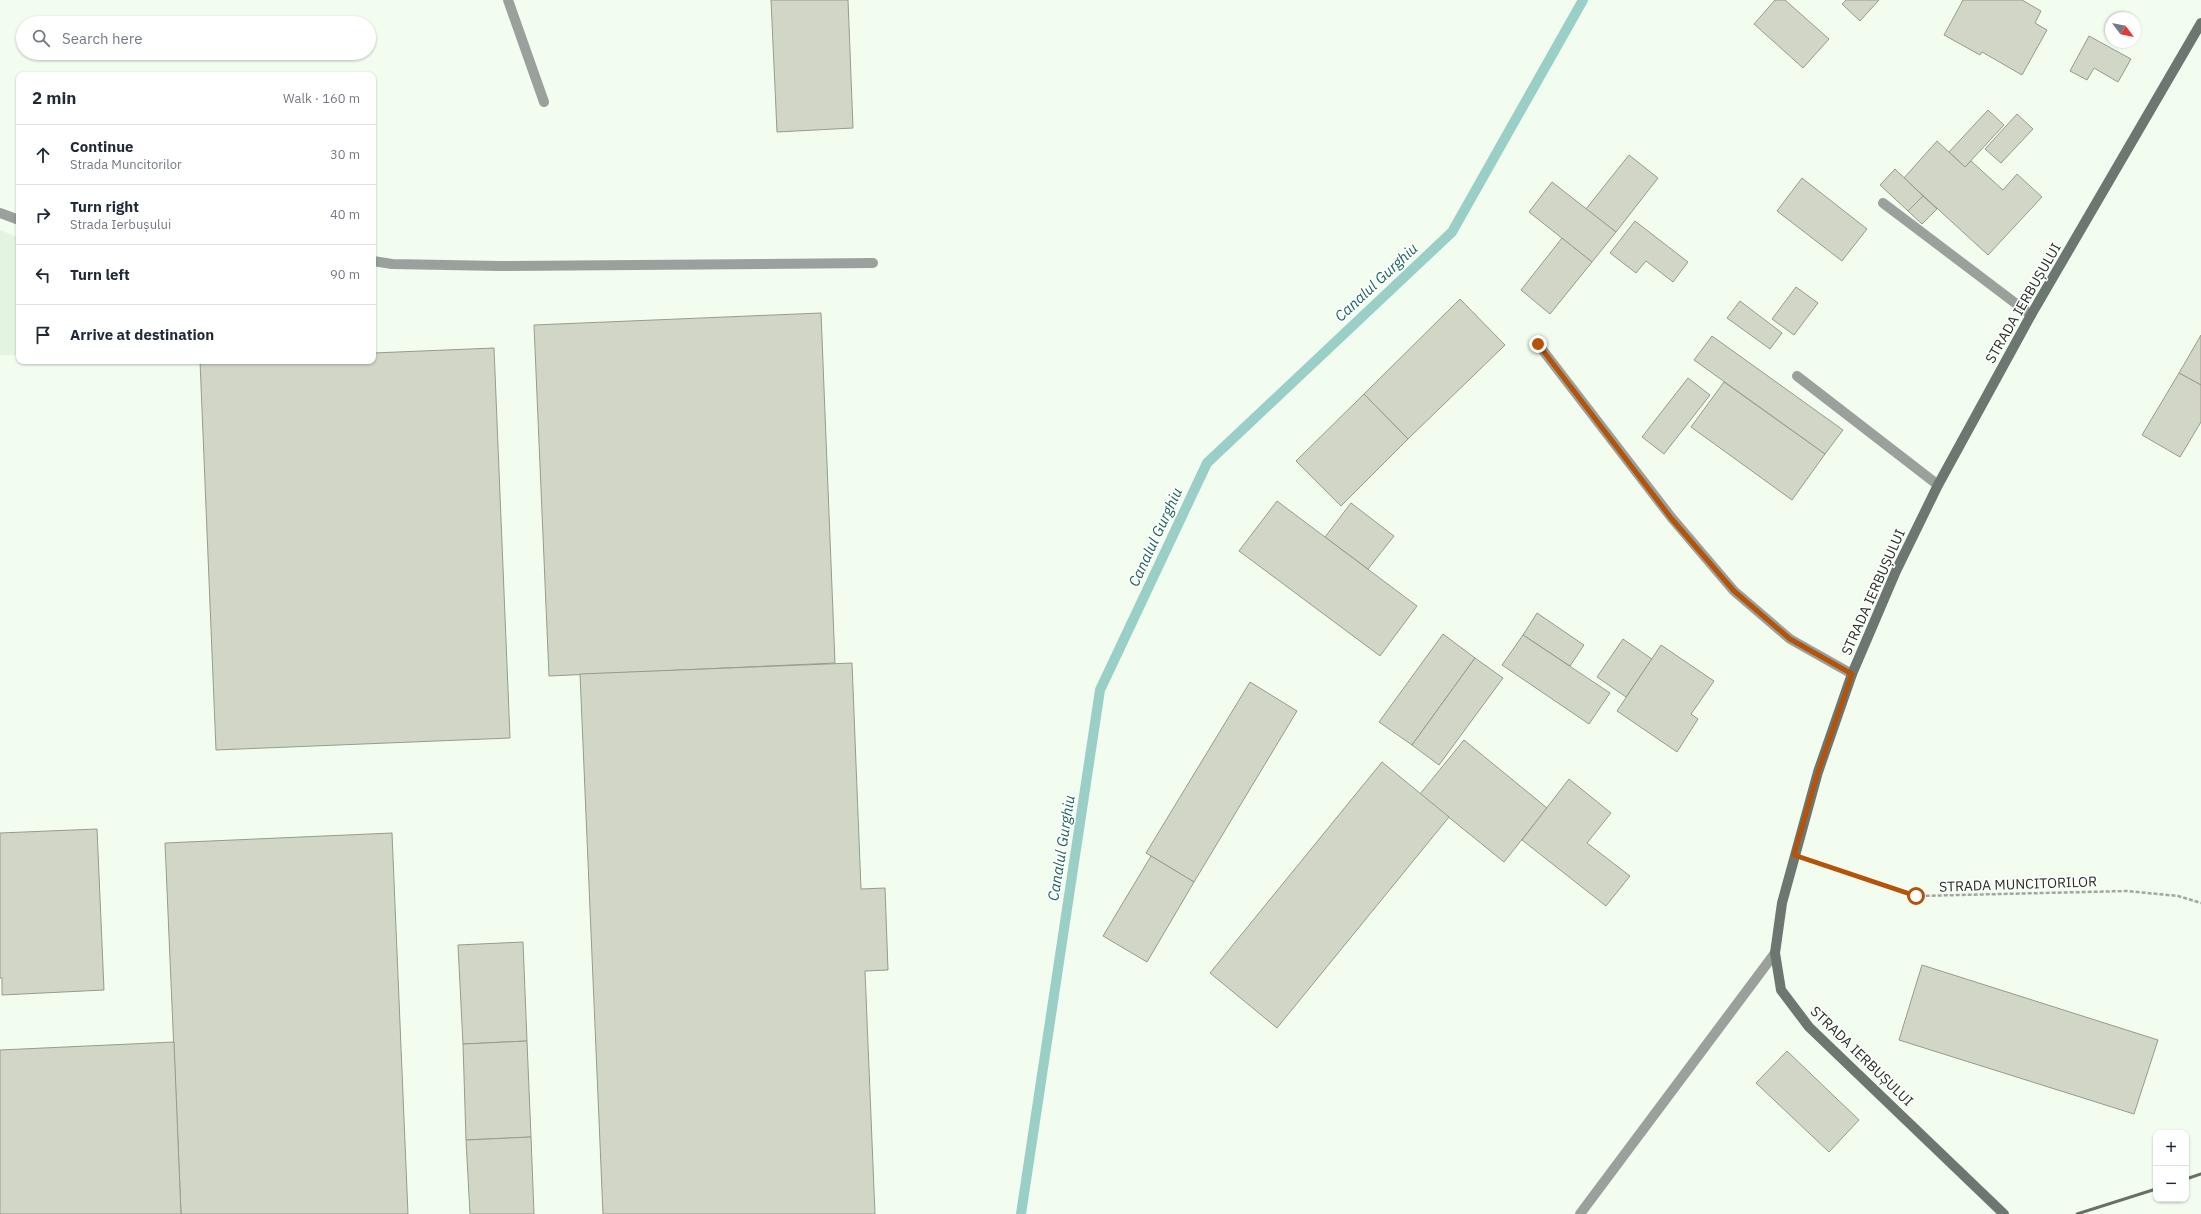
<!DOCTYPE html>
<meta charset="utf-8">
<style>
:root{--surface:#fff;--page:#f2f2f3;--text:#1f2937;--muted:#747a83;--line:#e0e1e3}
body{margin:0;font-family:"IBM Plex Sans",sans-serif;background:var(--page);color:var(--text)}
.controls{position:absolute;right:12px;bottom:12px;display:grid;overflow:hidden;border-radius:8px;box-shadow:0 1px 3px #0004}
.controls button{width:36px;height:36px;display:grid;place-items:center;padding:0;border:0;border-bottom:1px solid var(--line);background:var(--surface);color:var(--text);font:20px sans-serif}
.compass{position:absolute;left:2105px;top:12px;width:36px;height:36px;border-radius:50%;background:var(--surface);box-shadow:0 1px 3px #0004;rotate:122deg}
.stop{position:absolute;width:12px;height:12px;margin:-9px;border:3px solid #b45309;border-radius:50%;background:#fff}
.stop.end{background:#b45309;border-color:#fff;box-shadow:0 1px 4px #0008}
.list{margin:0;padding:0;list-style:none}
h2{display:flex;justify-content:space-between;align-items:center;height:52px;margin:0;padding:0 16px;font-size:17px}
h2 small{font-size:13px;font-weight:400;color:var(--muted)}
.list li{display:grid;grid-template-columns:26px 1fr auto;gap:12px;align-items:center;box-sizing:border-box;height:60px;padding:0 16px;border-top:1px solid var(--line)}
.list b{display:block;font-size:15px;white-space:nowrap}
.list p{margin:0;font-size:13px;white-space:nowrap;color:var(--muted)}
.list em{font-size:13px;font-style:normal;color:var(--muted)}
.icon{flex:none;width:22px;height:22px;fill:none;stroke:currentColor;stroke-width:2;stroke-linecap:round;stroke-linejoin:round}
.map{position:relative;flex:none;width:2201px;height:1214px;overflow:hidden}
.search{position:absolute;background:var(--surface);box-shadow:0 1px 3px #0004;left:16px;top:16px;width:360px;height:44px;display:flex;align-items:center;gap:10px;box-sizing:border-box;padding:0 14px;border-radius:22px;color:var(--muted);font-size:15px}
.panel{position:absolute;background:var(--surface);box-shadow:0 1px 3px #0004;left:16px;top:72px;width:360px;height:292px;border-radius:8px}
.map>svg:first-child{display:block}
.built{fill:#e3f4e0}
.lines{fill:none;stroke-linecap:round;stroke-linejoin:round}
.stream{stroke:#99cfc7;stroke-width:10}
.building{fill:#d2d6c6;stroke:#989b8c}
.path{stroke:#a0a89f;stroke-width:2.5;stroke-dasharray:4 2;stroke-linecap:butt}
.service{stroke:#9aa19d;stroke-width:10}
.minor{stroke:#9aa19d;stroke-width:10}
.secondary{stroke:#6d7772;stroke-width:10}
.rail{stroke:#696f67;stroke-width:3}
.route{stroke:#b45309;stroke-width:5}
.labels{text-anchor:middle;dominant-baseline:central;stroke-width:3;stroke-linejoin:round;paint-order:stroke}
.street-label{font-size:14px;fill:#292d28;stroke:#fff}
.water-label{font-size:15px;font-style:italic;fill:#1c645c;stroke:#fff}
</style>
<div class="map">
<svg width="2201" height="1214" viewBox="0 0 2201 1214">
<rect width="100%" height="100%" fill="#f2fdf0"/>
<path class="built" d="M 0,230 L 19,238 L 19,355 L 0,355 Z"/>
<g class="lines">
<path class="stream" d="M 1021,1214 L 1100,690 L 1207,463 L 1452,232 L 1583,0"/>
</g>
<g class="building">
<path d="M 771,0 L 848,0 L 853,128 L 777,132 Z"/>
<path d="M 1775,0 L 1785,0 L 1829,39 L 1803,68 L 1754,24 Z"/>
<path d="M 1846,0 L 1879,0 L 1860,21 L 1842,4 Z"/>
<path d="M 1963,0 L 2022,0 L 2041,11 L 2035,23 L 2047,30 L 2022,75 L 1982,52 L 1980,55 L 1944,35 Z"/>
<path d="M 2089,36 L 2131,59 L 2118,82 L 2094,68 L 2087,80 L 2070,71 Z"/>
<path d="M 1988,110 L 2004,125 L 1965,167 L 1949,152 Z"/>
<path d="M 2017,114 L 2033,129 L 2001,163 L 1985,149 Z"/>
<path d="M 1937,141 L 1965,167 L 1971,161 L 2003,190 L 2017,174 L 2042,197 L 1988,255 L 1904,178 Z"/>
<path d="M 1629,155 L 1658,178 L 1616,232 L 1586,209 Z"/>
<path d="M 1895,169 L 1923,196 L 1908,211 L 1880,185 Z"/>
<path d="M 1802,178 L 1867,229 L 1842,261 L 1777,211 Z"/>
<path d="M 1552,182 L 1616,232 L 1592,262 L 1529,212 Z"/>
<path d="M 1923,196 L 1937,209 L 1922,224 L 1908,211 Z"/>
<path d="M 1635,221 L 1688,262 L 1673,282 L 1646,261 L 1636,273 L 1610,253 Z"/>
<path d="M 1562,238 L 1592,262 L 1550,314 L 1521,290 Z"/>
<path d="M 1796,287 L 1818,303 L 1794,335 L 1772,319 Z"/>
<path d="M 1460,299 L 1505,345 L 1408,439 L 1364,394 Z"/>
<path d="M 1740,301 L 1782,333 L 1770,349 L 1727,318 Z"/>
<path d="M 821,313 L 835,663 L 549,676 L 534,325 Z"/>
<path d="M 2201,335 L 2201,385 L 2179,373 Z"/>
<path d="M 1712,336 L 1843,430 L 1825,454 L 1694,360 Z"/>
<path d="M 494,348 L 510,738 L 216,750 L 200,361 L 373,361 L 373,353 Z"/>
<path d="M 2179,373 L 2201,385 L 2201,422 L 2180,457 L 2142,435 Z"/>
<path d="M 1688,378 L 1710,395 L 1664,454 L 1642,437 Z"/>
<path d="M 1724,382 L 1825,454 L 1792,500 L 1691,427 Z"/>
<path d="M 1364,394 L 1408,439 L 1341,506 L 1296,461 Z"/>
<path d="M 1277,501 L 1417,606 L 1380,656 L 1239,551 Z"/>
<path d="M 1351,503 L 1394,536 L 1368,569 L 1325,537 Z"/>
<path d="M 1537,613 L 1584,645 L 1570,666 L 1523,635 Z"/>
<path d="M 1443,634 L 1475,658 L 1412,745 L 1379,722 Z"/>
<path d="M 1523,635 L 1610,693 L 1589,724 L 1502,665 Z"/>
<path d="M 1623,639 L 1652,659 L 1626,697 L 1597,677 Z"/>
<path d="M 1661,645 L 1714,681 L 1691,714 L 1698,719 L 1677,752 L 1617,711 Z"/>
<path d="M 1475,658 L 1503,678 L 1439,765 L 1412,745 Z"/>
<path d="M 852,663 L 861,889 L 885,888 L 888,970 L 865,971 L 875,1214 L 603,1214 L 580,674 Z"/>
<path d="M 1250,682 L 1297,711 L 1194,882 L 1146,853 Z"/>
<path d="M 1464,740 L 1547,808 L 1504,862 L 1420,794 Z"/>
<path d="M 1382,762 L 1449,817 L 1277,1028 L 1210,973 Z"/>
<path d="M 1569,779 L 1611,813 L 1587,843 L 1630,876 L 1606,906 L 1522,840 Z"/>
<path d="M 97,829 L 104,990 L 2,995 L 2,978 L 0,978 L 0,833 Z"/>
<path d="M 392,833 L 408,1214 L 181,1214 L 165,843 Z"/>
<path d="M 1151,856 L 1194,882 L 1147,962 L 1103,936 Z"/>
<path d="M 523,942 L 527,1041 L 463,1044 L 458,945 Z"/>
<path d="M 1922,965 L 2158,1040 L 2134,1114 L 1899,1040 Z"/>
<path d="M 527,1041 L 531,1137 L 466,1140 L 463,1044 Z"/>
<path d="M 174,1042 L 181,1214 L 0,1214 L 0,1050 Z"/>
<path d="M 1787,1051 L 1859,1120 L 1829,1152 L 1756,1083 Z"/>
<path d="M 531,1137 L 534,1214 L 470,1214 L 466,1140 Z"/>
</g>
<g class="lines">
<path class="path" d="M 1817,863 L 1917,896 L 2127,891 L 2178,896 L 2201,903"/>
<g class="service">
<path d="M 0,213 L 19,220"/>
<path d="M 373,261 L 392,264 L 500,266 L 873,263"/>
<path d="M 1580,1214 L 1775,953"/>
</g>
<g class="minor">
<path d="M 508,0 L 544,102"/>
<path d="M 1883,203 L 2031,315"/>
<path d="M 1538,344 L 1671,517 L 1734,591 L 1790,639 L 1852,674"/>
<path d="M 1797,376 L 1938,485"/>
</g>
<path class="secondary" d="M 2004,1214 L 1809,1027 L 1781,990 L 1775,953 L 1782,903 L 1818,772 L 1852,674 L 1896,571 L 1938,485 L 2031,315 L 2201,23"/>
<g class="rail">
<path d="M 2186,1179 L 2201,1174"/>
<path d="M 2077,1214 L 2156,1189"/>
</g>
</g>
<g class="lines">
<path class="route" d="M 1538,344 L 1671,518 L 1734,591 L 1790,639 L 1852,674 L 1818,772 L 1794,855 L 1916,896"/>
</g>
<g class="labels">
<g class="street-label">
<text transform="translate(2023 303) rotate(-60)">STRADA IERBUȘULUI</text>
<text transform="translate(1873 592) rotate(-66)">STRADA IERBUȘULUI</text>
<text transform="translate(2018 884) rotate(-2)">STRADA MUNCITORILOR</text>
<text transform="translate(1862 1056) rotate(44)">STRADA IERBUȘULUI</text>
</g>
<g class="water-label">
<text transform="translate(1376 282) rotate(-43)">Canalul Gurghiu</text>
<text transform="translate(1155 537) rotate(-65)">Canalul Gurghiu</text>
<text transform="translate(1061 848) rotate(-81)">Canalul Gurghiu</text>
</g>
</g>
</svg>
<div class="controls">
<button>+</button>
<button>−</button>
</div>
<svg class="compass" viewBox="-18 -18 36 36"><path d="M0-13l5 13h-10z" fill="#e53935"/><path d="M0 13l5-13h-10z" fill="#747a83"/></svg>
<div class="stop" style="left:1916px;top:896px"></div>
<div class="stop end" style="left:1538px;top:344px"></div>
<div class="search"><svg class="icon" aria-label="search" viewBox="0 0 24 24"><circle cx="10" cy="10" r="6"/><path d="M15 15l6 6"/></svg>Search here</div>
<section class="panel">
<h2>2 min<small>Walk · 160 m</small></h2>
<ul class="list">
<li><svg class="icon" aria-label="ahead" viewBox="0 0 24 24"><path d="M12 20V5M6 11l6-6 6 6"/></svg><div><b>Continue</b><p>Strada Muncitorilor</p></div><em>30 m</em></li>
<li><svg class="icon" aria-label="right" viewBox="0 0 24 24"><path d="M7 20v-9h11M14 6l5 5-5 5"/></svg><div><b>Turn right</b><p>Strada Ierbușului</p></div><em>40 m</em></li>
<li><svg class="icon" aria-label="left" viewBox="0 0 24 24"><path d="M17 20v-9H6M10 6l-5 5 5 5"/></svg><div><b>Turn left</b></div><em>90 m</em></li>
<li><svg class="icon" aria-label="arrive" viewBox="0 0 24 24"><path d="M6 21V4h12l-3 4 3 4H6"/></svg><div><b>Arrive at destination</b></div></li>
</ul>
</section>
</div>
